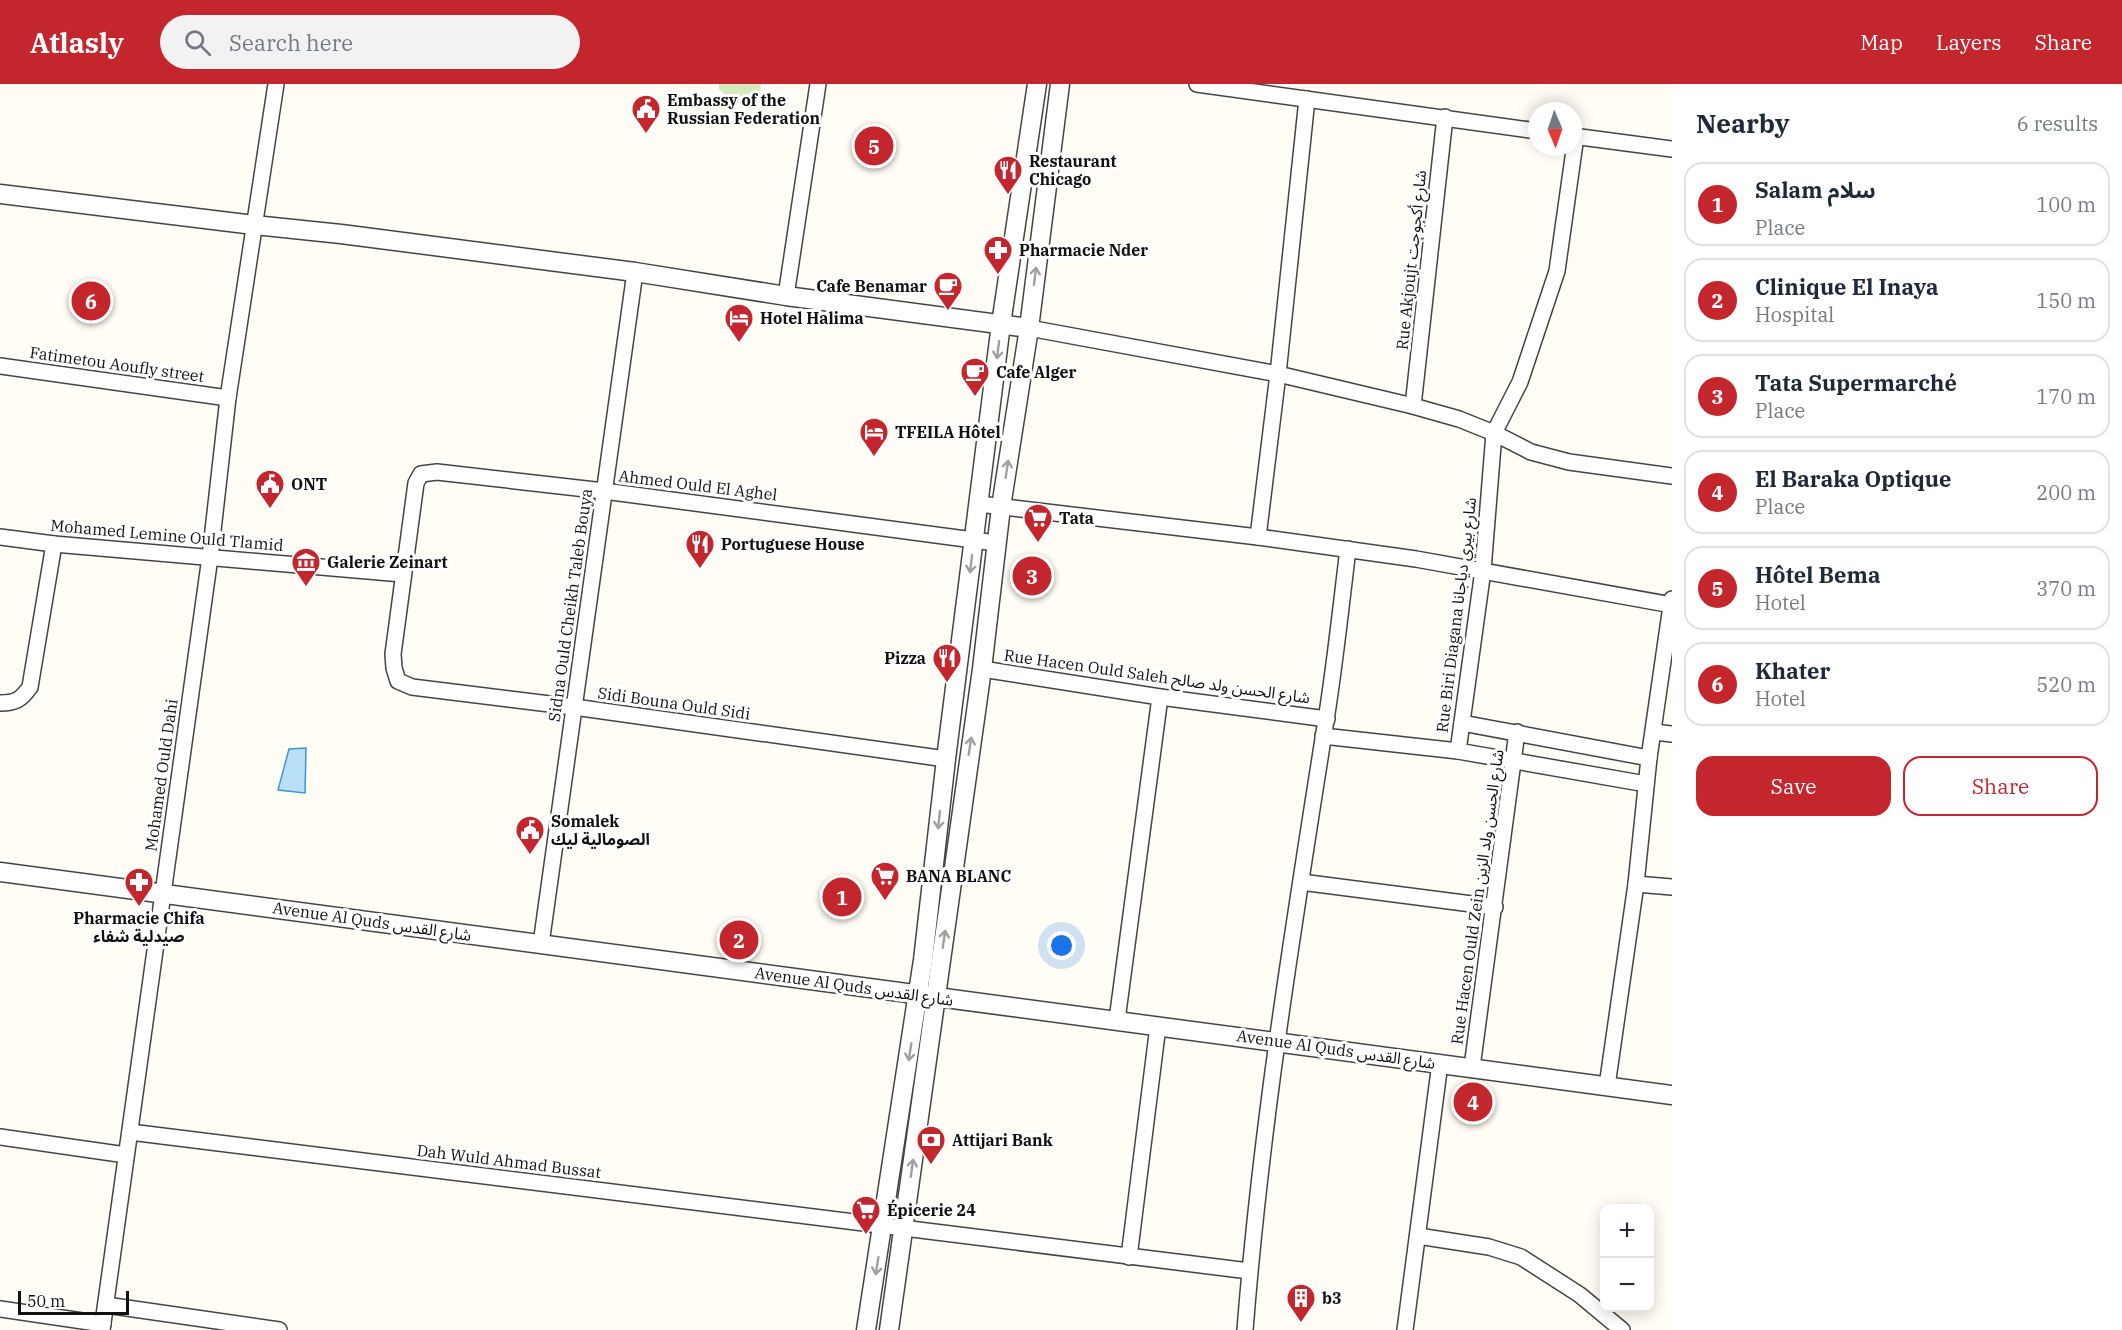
<!DOCTYPE html>
<meta charset="utf-8">
<style>
:root{--surface:#fff;--page:#f2f2f3;--text:#1f2937;--muted:#747a83;--line:#e0e1e3;--accent:#c4262e}
body{margin:0;font-family:"IBM Plex Serif","Noto Sans Arabic",serif;background:var(--page);color:var(--text)}
.controls{position:absolute;right:18px;bottom:18px;display:grid;overflow:hidden;border-radius:12px;box-shadow:0 3px 15px #0003}
.controls button{width:54px;height:54px;display:grid;place-items:center;padding:0;border:0;border-bottom:2px solid var(--line);background:var(--surface);color:var(--text);font:30px sans-serif}
.compass{position:absolute;left:1528px;top:18px;width:54px;height:54px;border-radius:50%;background:var(--surface);box-shadow:0 3px 15px #0003;rotate:178deg}
.scale{position:absolute;left:18px;bottom:15px;width:111px;box-sizing:border-box;padding-left:6px;border:3px solid #111;border-top:0;font-size:16px;line-height:21px;white-space:nowrap;color:#111;-webkit-text-stroke:4px #fff;paint-order:stroke}
.you{position:absolute;left:1062px;top:862px;width:21px;height:21px;margin:-15px;border:4px solid #fff;border-radius:50%;background:#1a73e8;box-shadow:0 0 0 9px #1a73e833}
.badge{display:grid;place-items:center;width:39px;height:39px;border-radius:50%;background:var(--accent);color:#fff;font-size:20px;font-weight:700}
.pin{position:absolute;translate:-50% -50%;border:3px solid #fff;box-shadow:0 2px 6px #0006}
.list{margin:0;padding:0;list-style:none}
h2{display:flex;justify-content:space-between;align-items:center;height:78px;margin:0;padding:0 24px;font-size:26px}
h2 small{font-size:20px;font-weight:400;color:var(--muted)}
.list li{display:grid;grid-template-columns:39px 1fr auto;gap:18px;align-items:center;box-sizing:border-box;height:84px;margin:0 12px 12px;padding:0 12px;border:2px solid var(--line);border-radius:18px}
.list b{display:block;font-size:22px;white-space:nowrap}
.list p{margin:0;font-size:20px;white-space:nowrap;color:var(--muted)}
.list em{font-size:20px;font-style:normal;color:var(--muted)}
.actions{display:flex;gap:12px;padding:18px 24px}
.actions a{flex:1;padding:14px 0;border:2px solid var(--accent);border-radius:18px;text-align:center;font-size:21px;color:var(--accent)}
.actions .main{background:var(--accent);color:#fff}
.icon{flex:none;width:33px;height:33px;fill:none;stroke:currentColor;stroke-width:2;stroke-linecap:round;stroke-linejoin:round}
.map{position:relative;flex:none;width:1672px;height:1246px;overflow:hidden}
header{display:flex;align-items:center;gap:36px;box-sizing:border-box;height:84px;padding:0 30px;background:var(--accent);color:#fff}
header strong{font-size:28px}
nav{display:flex;gap:33px;margin-inline-start:auto;font-size:21px}
.search{width:420px;height:54px;background:var(--page);display:flex;align-items:center;gap:15px;box-sizing:border-box;padding:0 21px;border-radius:33px;color:var(--muted);font-size:22px}
main{display:flex}
aside{flex:1;background:var(--surface)}
.map>svg:first-child{display:block}
.green{fill:#d5ebbd}
.water{fill:#b9e0f7;stroke:#3f96cf;stroke-width:1.5}
.lines{fill:none;stroke-linecap:round;stroke-linejoin:round}
.minor-casing{stroke:#444;stroke-width:18}
.tertiary-casing{stroke:#444;stroke-width:21}
.minor{stroke:#fff;stroke-width:15}
.tertiary{stroke:#fff;stroke-width:18}
.oneway{stroke:#a0a0a0}
.labels{text-anchor:middle;dominant-baseline:central;stroke-width:6;stroke-linejoin:round;paint-order:stroke}
.poi-label{font-size:16px;font-weight:bold;fill:#111;stroke:#fff;text-anchor:start}
.street-label{font-size:16px;fill:#111;stroke:#fff}
</style>
<header>
<strong>Atlasly</strong>
<div class="search"><svg class="icon" aria-label="search" viewBox="0 0 24 24"><circle cx="10" cy="10" r="6"/><path d="M15 15l6 6"/></svg>Search here</div>
<nav><a>Map</a><a>Layers</a><a>Share</a></nav>
</header>
<main>
<div class="map">
<svg width="1672" height="1246" viewBox="0 0 1672 1246">
<rect width="100%" height="100%" fill="#fffdf5"/>
<path class="green" d="M 719,0 L 761,0 L 760,7 L 750,14 L 726,12 L 719,5 Z"/>
<path class="water" d="M 306,664 L 305,709 L 278,706 L 289,665 Z"/>
<g class="lines">
<g class="minor-casing">
<g id="minor">
<path d="M 1197,0 L 1537,47"/>
<path d="M 1573,52 L 1672,65"/>
<path d="M 786,212 L 818,0"/>
<path d="M 1029,244 L 1278,290 L 1413,322 L 1459,335 L 1494,349 L 1531,368 L 1569,378 L 1672,392"/>
<path d="M 0,282 L 228,314"/>
<path d="M 1413,322 L 1445,33"/>
<path d="M 979,420 L 1258,453 L 1416,475 L 1672,521"/>
<path d="M 0,453 L 54,460 L 402,490"/>
<path d="M 1258,453 L 1278,290 L 1307,15"/>
<path d="M 982,585 L 1160,613 L 1327,635"/>
<path d="M 0,619 C 15,619 21,616 30,603 L 54,460"/>
<path d="M 1462,639 L 1649,674"/>
<path d="M 1654,648 L 1672,650"/>
<path d="M 1323,652 L 1458,667 L 1646,700"/>
<path d="M 1458,667 L 1483,486 L 1494,349 L 1520,298 L 1557,187 L 1576,52"/>
<path d="M 946,675 L 574,623 L 412,603 L 398,597 L 394,584 L 393,570 L 416,399 L 421,390 L 437,388 L 604,407 L 996,459"/>
<path d="M 1301,798 L 1495,823"/>
<path d="M 1636,800 L 1672,803"/>
<path d="M 541,860 L 635,188"/>
<path d="M 1117,936 L 1160,613"/>
<path d="M 1472,983 L 1517,648"/>
<path d="M 1607,1002 L 1636,800 L 1649,674 L 1672,515"/>
<path d="M 130,1048 L 1249,1187"/>
<path d="M 0,1053 L 126,1071"/>
<path d="M 1418,1152 L 1489,1163 L 1521,1173 L 1580,1211 L 1622,1246"/>
<path d="M 1129,1173 L 1158,942"/>
<path d="M 106,1221 L 279,1246"/>
<path d="M 0,1225 L 103,1240"/>
<path d="M 102,1246 L 210,473 L 228,314 L 276,0"/>
<path d="M 1245,1246 C 1261,1041 1294,839 1326,636 C 1335,580 1341,522 1348,465"/>
<path d="M 1405,1246 L 1440,979"/>
</g>
</g>
<g class="tertiary-casing">
<g id="tertiary">
<path d="M 0,110 L 254,141 L 341,150 L 635,188 L 786,212 L 1029,244"/>
<path d="M 0,788 L 1672,1011"/>
<path d="M 866,1246 L 923,876 L 946,675 L 1001,240 L 1037,0"/>
<path d="M 889,1246 L 982,585 L 1001,423 L 1029,244 L 1060,0"/>
</g>
</g>
<use href="#minor" class="minor"/>
<use href="#tertiary" class="tertiary"/>
</g>
<defs><path id="oneway-shaft" d="M-6 0H5M1.5-3L5.5 0L1.5 3" fill="none" stroke-width="1.6" stroke-linecap="round" stroke-linejoin="round" transform="scale(1.5)"/></defs>
<g class="oneway">
<use href="#oneway-shaft" transform="translate(1035 192) rotate(-83)"/>
<use href="#oneway-shaft" transform="translate(998 266) rotate(97)"/>
<use href="#oneway-shaft" transform="translate(1007 385) rotate(-81)"/>
<use href="#oneway-shaft" transform="translate(971 480) rotate(97)"/>
<use href="#oneway-shaft" transform="translate(970 662) rotate(-81)"/>
<use href="#oneway-shaft" transform="translate(939 736) rotate(96)"/>
<use href="#oneway-shaft" transform="translate(944 855) rotate(-82)"/>
<use href="#oneway-shaft" transform="translate(910 968) rotate(99)"/>
<use href="#oneway-shaft" transform="translate(912 1084) rotate(-82)"/>
<use href="#oneway-shaft" transform="translate(877 1182) rotate(99)"/>
</g>
<defs>
<g id="civic-pin" transform="scale(1.5)"><path d="M0 17L-7.5 6A9.5 9.5 0 1 1 7.5 6Z" fill="#c4262e" stroke="#fff"/><path d="M-.6-6.5H3V-4.5H.6V-3L4-1V1h2V6H-6V1h2V-1L-.6-3ZM-1.2 2.5V6h2.4V2.5Z" fill="#fff"/></g>
<g id="restaurant-pin" transform="scale(1.5)"><path d="M0 17L-7.5 6A9.5 9.5 0 1 1 7.5 6Z" fill="#c4262e" stroke="#fff"/><path d="M-5-6h1v4h1v-4h1v4h1v-4h1v5L-1.5 .5V6h-2V.5L-5-1ZM5-6V6H3V1.5H1.5Q1.5-4 5-6Z" fill="#fff"/></g>
<g id="pharmacy-pin" transform="scale(1.5)"><path d="M0 17L-7.5 6A9.5 9.5 0 1 1 7.5 6Z" fill="#c4262e" stroke="#fff"/><path d="M-2-6h4v4h4v4h-4v4h-4v-4h-4v-4h4Z" fill="#fff"/></g>
<g id="cafe-pin" transform="scale(1.5)"><path d="M0 17L-7.5 6A9.5 9.5 0 1 1 7.5 6Z" fill="#c4262e" stroke="#fff"/><path d="M-5.5-4.5H6V0H3Q3 3.5 0 3.5H-2.5Q-5.5 3.5-5.5 0ZM3-3.2v2h1.7v-2ZM-6 4.5H4V6H-6Z" fill="#fff"/></g>
<g id="hotel-pin" transform="scale(1.5)"><path d="M0 17L-7.5 6A9.5 9.5 0 1 1 7.5 6Z" fill="#c4262e" stroke="#fff"/><path d="M-6-4.5h1.5V1H6V5H4.5V3h-9V5H-6ZM-4 0a1.8 1.8 0 1 1 3.6 0ZM.5 0V-2.5h3Q6-2.5 6 0Z" fill="#fff"/></g>
<g id="supermarket-pin" transform="scale(1.5)"><path d="M0 17L-7.5 6A9.5 9.5 0 1 1 7.5 6Z" fill="#c4262e" stroke="#fff"/><path d="M-6-5.5h2.5l.6 2H6L4.5 2H-2.5L-4.4-4H-6ZM-1.5 3.2a1.3 1.3 0 1 0 .1 0ZM3 3.2a1.3 1.3 0 1 0 .1 0Z" fill="#fff"/></g>
<g id="museum-pin" transform="scale(1.5)"><path d="M0 17L-7.5 6A9.5 9.5 0 1 1 7.5 6Z" fill="#c4262e" stroke="#fff"/><path d="M0-6L6-3V-2H-6V-3ZM-5-1h2V3h-2ZM-1-1h2V3h-2ZM3-1h2V3H3ZM-6 4H6V6H-6Z" fill="#fff"/></g>
<g id="bank-pin" transform="scale(1.5)"><path d="M0 17L-7.5 6A9.5 9.5 0 1 1 7.5 6Z" fill="#c4262e" stroke="#fff"/><path d="M-6-4H6V4H-6ZM0-2.3a2.3 2.3 0 1 0 0 4.6a2.3 2.3 0 1 0 0-4.6Z" fill="#fff"/></g>
<g id="building-pin" transform="scale(1.5)"><path d="M0 17L-7.5 6A9.5 9.5 0 1 1 7.5 6Z" fill="#c4262e" stroke="#fff"/><path d="M-4-6H4V6H1V3H-1V6H-4ZM-2.5-4.3h1.7v1.8h-1.7ZM.8-4.3h1.7v1.8H.8ZM-2.5-1h1.7V.8h-1.7ZM.8-1h1.7V.8H.8Z" fill="#fff"/></g>
</defs>
<g fill-rule="evenodd">
<use href="#civic-pin" x="646" y="25"/>
<use href="#restaurant-pin" x="1008" y="86"/>
<use href="#pharmacy-pin" x="998" y="166"/>
<use href="#cafe-pin" x="948" y="202"/>
<use href="#hotel-pin" x="739" y="234"/>
<use href="#cafe-pin" x="975" y="288"/>
<use href="#hotel-pin" x="874" y="348"/>
<use href="#civic-pin" x="270" y="400"/>
<use href="#supermarket-pin" x="1038" y="434"/>
<use href="#restaurant-pin" x="700" y="460"/>
<use href="#museum-pin" x="306" y="478"/>
<use href="#restaurant-pin" x="947" y="574"/>
<use href="#civic-pin" x="530" y="746"/>
<use href="#supermarket-pin" x="885" y="792"/>
<use href="#pharmacy-pin" x="139" y="798"/>
<use href="#bank-pin" x="931" y="1056"/>
<use href="#supermarket-pin" x="866" y="1126"/>
<use href="#building-pin" x="1301" y="1214"/>
</g>
<g class="labels">
<g class="poi-label">
<text x="667" y="16">Embassy of the<tspan x="667" dy="18">Russian Federation</tspan></text>
<text x="1029" y="77">Restaurant<tspan x="1029" dy="18">Chicago</tspan></text>
<text x="1019" y="166">Pharmacie Nder</text>
<text x="927" y="202" text-anchor="end">Cafe Benamar</text>
<text x="760" y="234">Hotel Halima</text>
<text x="996" y="288">Cafe Alger</text>
<text x="895" y="348">TFEILA Hôtel</text>
<text x="291" y="400">ONT</text>
<text x="1059" y="434">Tata</text>
<text x="721" y="460">Portuguese House</text>
<text x="327" y="478">Galerie Zeinart</text>
<text x="926" y="574" text-anchor="end">Pizza</text>
<text x="551" y="737">Somalek<tspan x="551" dy="18">الصومالية ليك</tspan></text>
<text x="906" y="792">BANA BLANC</text>
<text x="139" y="834" text-anchor="middle">Pharmacie Chifa<tspan x="139" dy="18">صيدلية شفاء</tspan></text>
<text x="952" y="1056">Attijari Bank</text>
<text x="887" y="1126">Épicerie 24</text>
<text x="1322" y="1214">b3</text>
</g>
<g class="street-label">
<text transform="translate(1411 176) rotate(-84)">Rue Akjoujt شارع أكجوجت</text>
<text transform="translate(117 280) rotate(8)">Fatimetou Aoufly street</text>
<text transform="translate(698 401) rotate(7)">Ahmed Ould El Aghel</text>
<text transform="translate(167 451) rotate(5)">Mohamed Lemine Ould Tlamid</text>
<text transform="translate(570 521) rotate(-82)">Sidna Ould Cheikh Taleb Bouya</text>
<text transform="translate(1456 531) rotate(-83)">Rue Biri Diagana شارع بيري دياجانا</text>
<text transform="translate(1157 592) rotate(8)">Rue Hacen Ould Saleh شارع الحسن ولد صالح</text>
<text transform="translate(674 619) rotate(8)">Sidi Bouna Ould Sidi</text>
<text transform="translate(161 691) rotate(-82)">Mohamed Ould Dahi</text>
<text transform="translate(1477 813) rotate(-82)">Rue Hacen Ould Zein شارع الحسن ولد الزين</text>
<text transform="translate(372 837) rotate(8)">Avenue Al Quds شارع القدس</text>
<text transform="translate(854 902) rotate(8)">Avenue Al Quds شارع القدس</text>
<text transform="translate(1336 965) rotate(8)">Avenue Al Quds شارع القدس</text>
<text transform="translate(509 1077) rotate(7)">Dah Wuld Ahmad Bussat</text>
</g>
</g>
</svg>
<div class="controls">
<button>+</button>
<button>−</button>
</div>
<svg class="compass" viewBox="-18 -18 36 36"><path d="M0-13l5 13h-10z" fill="#e53935"/><path d="M0 13l5-13h-10z" fill="#747a83"/></svg>
<div class="scale">50 m</div>
<div class="you"></div>
<div class="pin badge" style="left:842px;top:813px">1</div>
<div class="pin badge" style="left:739px;top:856px">2</div>
<div class="pin badge" style="left:1032px;top:492px">3</div>
<div class="pin badge" style="left:1473px;top:1018px">4</div>
<div class="pin badge" style="left:874px;top:62px">5</div>
<div class="pin badge" style="left:91px;top:217px">6</div>
</div>
<aside>
<h2>Nearby<small>6 results</small></h2>
<ul class="list">
<li><span class="badge">1</span><div><b>Salam سلام</b><p>Place</p></div><em>100 m</em></li>
<li><span class="badge">2</span><div><b>Clinique El Inaya</b><p>Hospital</p></div><em>150 m</em></li>
<li><span class="badge">3</span><div><b>Tata Supermarché</b><p>Place</p></div><em>170 m</em></li>
<li><span class="badge">4</span><div><b>El Baraka Optique</b><p>Place</p></div><em>200 m</em></li>
<li><span class="badge">5</span><div><b>Hôtel Bema</b><p>Hotel</p></div><em>370 m</em></li>
<li><span class="badge">6</span><div><b>Khater</b><p>Hotel</p></div><em>520 m</em></li>
</ul>
<div class="actions"><a class="main">Save</a><a>Share</a></div>
</aside>
</main>
